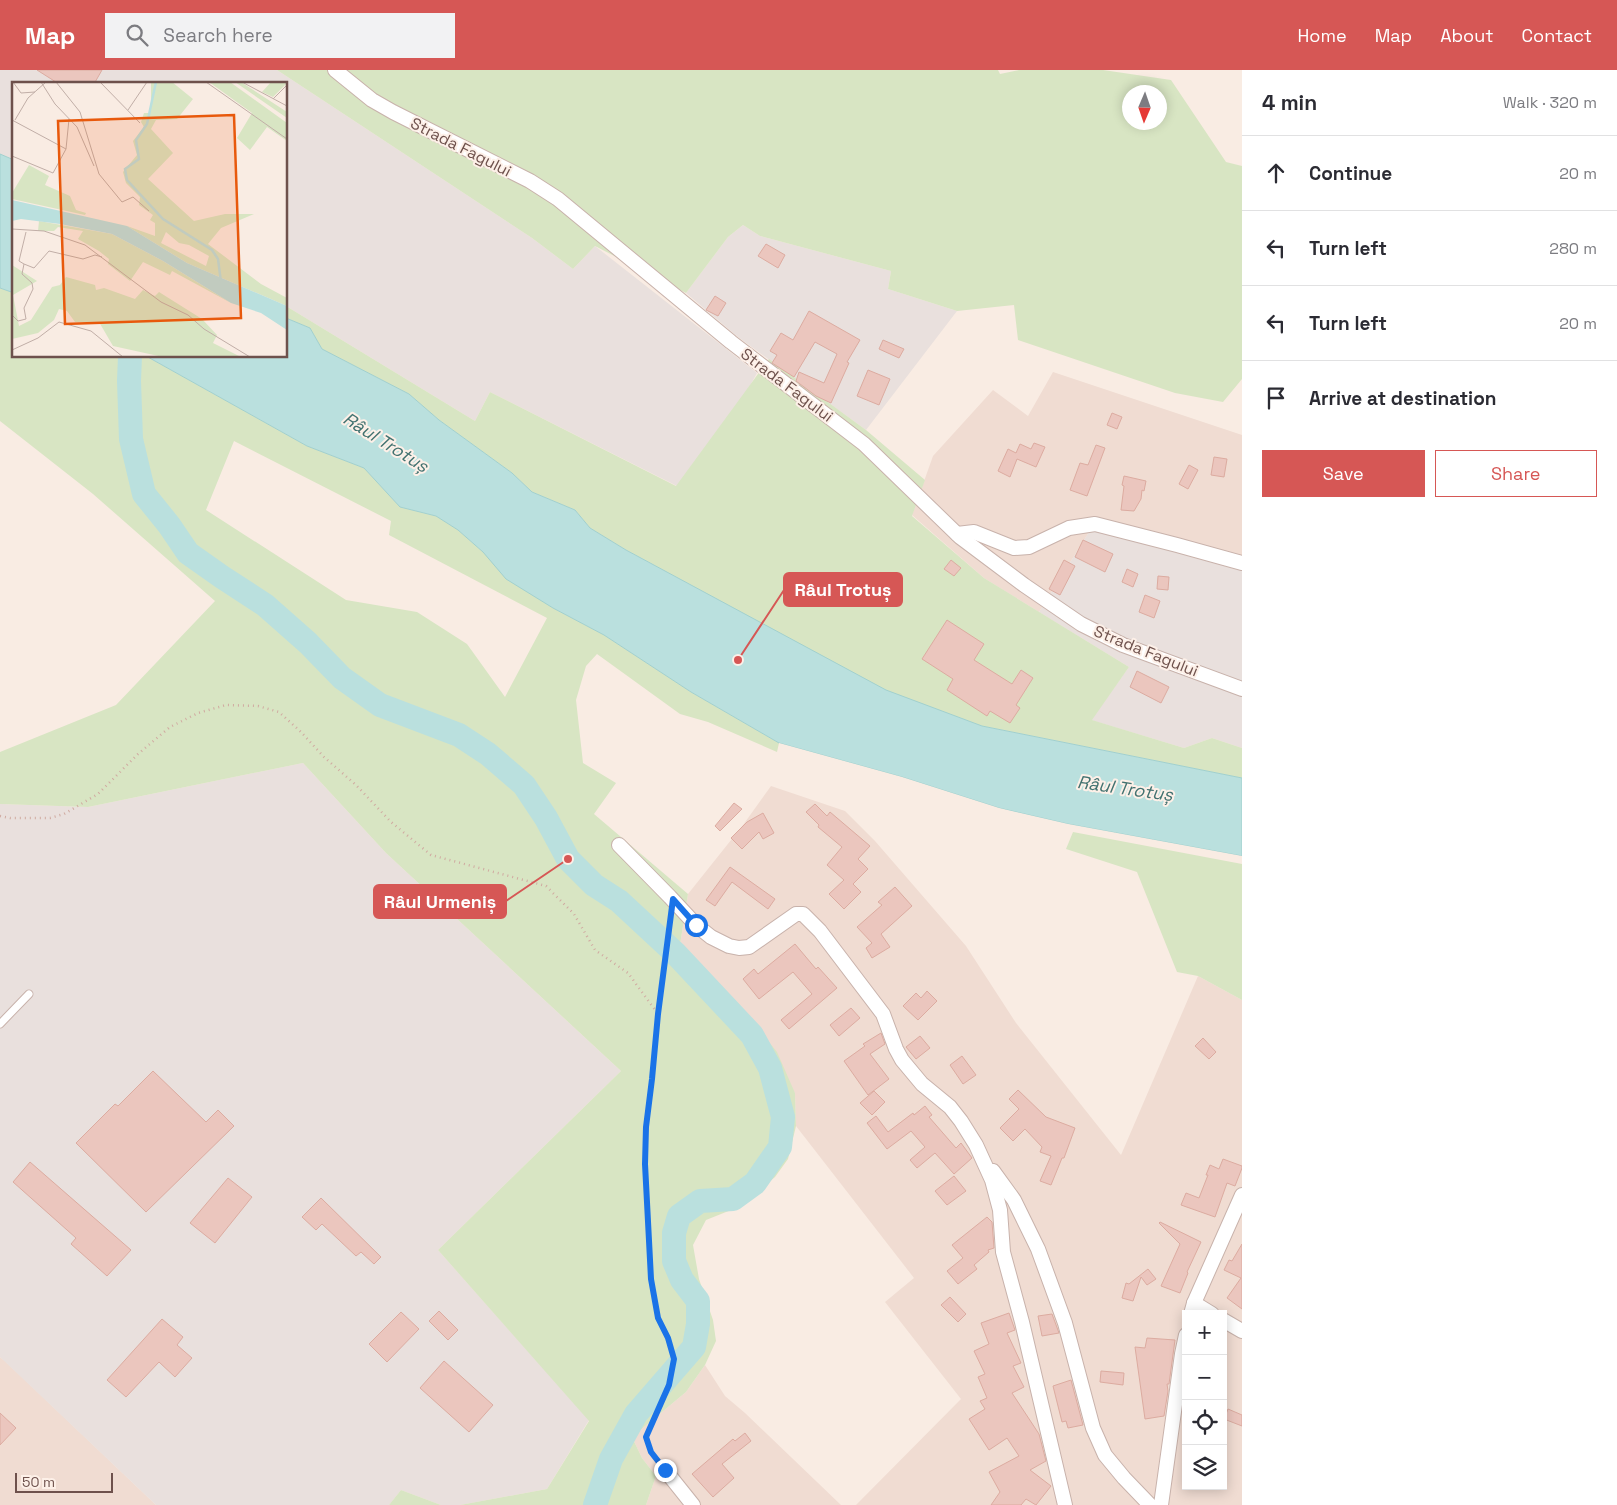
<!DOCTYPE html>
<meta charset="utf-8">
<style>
:root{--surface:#fff;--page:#f2f2f3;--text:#2b2b33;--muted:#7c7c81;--line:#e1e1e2;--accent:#d65755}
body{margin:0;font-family:"Space Grotesk",sans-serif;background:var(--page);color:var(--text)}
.controls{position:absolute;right:15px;bottom:15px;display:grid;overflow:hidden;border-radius:0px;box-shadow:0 2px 12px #0003}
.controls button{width:45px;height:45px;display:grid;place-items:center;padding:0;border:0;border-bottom:1px solid var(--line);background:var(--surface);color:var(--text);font:25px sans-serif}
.compass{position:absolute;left:1122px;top:15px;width:45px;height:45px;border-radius:50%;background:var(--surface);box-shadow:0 2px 12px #0003;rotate:182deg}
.scale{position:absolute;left:15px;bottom:12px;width:98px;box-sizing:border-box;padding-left:5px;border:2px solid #6e514c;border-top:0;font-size:14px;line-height:18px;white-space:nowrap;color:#6e514c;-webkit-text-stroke:4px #fdf0e8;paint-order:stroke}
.stop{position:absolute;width:15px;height:15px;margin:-11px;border:4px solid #1a73e8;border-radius:50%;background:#fff}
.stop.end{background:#1a73e8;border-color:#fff;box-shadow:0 1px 5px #0008}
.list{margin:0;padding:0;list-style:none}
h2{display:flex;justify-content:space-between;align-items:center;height:65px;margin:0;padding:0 20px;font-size:21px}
h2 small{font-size:16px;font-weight:400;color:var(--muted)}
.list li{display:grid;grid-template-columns:32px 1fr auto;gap:15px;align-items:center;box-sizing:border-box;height:75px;padding:0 20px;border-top:1px solid var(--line)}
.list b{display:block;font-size:19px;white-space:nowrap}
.list em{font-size:16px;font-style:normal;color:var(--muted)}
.actions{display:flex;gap:10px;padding:15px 20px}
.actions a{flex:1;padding:11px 0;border:1px solid var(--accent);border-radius:0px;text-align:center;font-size:18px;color:var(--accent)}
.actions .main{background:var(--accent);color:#fff}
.icon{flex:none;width:28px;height:28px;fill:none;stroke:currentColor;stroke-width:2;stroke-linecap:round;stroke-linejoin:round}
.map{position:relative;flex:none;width:1242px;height:1435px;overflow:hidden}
header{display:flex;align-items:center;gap:30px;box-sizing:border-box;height:70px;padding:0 25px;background:var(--accent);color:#fff}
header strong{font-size:24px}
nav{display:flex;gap:28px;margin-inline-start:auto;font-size:18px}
.search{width:350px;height:45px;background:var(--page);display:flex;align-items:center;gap:12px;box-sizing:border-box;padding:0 18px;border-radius:0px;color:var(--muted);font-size:19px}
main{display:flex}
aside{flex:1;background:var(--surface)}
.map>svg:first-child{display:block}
.residential{fill:#f0dcd2;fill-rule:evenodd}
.industrial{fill:#e9e0dd}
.green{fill:#d8e5c3;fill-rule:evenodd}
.water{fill:#bae0de;stroke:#a1d0ce}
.pier{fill:#f9ece3}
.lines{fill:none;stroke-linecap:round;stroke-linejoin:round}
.river{stroke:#bae0de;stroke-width:24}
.building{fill:#ebc6be;stroke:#dcaba0}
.service-casing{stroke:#c8b2ab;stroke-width:9}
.minor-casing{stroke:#c8b2ab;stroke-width:16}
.path{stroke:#d0aaa1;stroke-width:2.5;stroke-dasharray:1 4;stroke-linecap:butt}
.service{stroke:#fff;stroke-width:7}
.minor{stroke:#fff;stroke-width:14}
.route{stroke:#1a73e8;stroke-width:6}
.labels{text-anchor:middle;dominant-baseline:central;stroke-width:4;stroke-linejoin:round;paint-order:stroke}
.street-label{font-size:16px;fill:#6e514c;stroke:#fdf0e8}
.water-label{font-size:18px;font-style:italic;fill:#427270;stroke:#fdf0e8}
.inset-river{fill:none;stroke:#bae0de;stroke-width:2.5}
.inset-road{fill:none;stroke:#c1aea7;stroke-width:1}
.view{fill:#e8590c;fill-opacity:0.15;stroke:#e8590c;stroke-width:2.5}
.inset-edge{fill:none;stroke:#6e514c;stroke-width:2.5}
.leader{fill:none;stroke:#d65755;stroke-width:2}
.callout-dot{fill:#d65755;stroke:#fdf0e8;stroke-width:2}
.callout{fill:#d65755;stroke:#d65755;stroke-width:2}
.callout-label{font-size:18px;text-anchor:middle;font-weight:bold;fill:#fff}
</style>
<header>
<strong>Map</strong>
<div class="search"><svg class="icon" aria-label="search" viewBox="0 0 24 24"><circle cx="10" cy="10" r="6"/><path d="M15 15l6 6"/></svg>Search here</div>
<nav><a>Home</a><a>Map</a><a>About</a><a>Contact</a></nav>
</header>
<main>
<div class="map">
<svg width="1242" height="1435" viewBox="0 0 1242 1435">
<rect width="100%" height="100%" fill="#f9ece3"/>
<g class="residential">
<path d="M 1053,302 L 1242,365 L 1242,501 L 1091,459 L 1039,542 L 984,508 L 912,445 L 933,386 L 993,320 L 1028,346 Z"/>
<path d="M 771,716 L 845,741 L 875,771 L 966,876 L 1016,953 L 1121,1085 L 1198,906 L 1242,930 L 1242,1435 L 856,1435 L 961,1329 L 885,1232 L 914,1208 L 796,1056 L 795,1023 L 680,875 L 688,824 L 743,755 ZM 1186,1244 L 1223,1244 L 1223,1416 L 1186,1416 Z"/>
<path d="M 0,1287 L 7,1293 L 156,1435 L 0,1435 Z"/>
<path d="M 705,1295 L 725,1326 L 745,1343 L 841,1435 L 646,1435 L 656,1406 L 642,1388 L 632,1367 L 686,1322 Z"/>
</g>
<g class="industrial">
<path d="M 0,0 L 277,0 L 532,168 L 573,199 L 595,176 L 757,303 L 747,321 L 677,416 L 490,322 L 475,351 L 286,236 L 286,14 L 14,14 L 14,90 L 0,84 Z"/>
<path d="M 743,155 L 760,166 L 891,201 L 888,219 L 957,241 L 866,360 L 738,267 L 686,223 L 728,167 Z"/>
<path d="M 1091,459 L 1242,501 L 1242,678 L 1212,668 L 1184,678 L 1091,650 L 1129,597 L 1039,542 Z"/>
<path d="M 303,693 L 386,783 L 621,1001 L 438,1180 L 589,1350 L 547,1419 L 460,1435 L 441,1435 L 401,1420 L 389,1435 L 156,1435 L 0,1287 L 0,734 L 88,737 Z"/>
</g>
<g class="green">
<path d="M 277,0 L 998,0 L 1000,4 L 1019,0 L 1103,0 L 1171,10 L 1226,92 L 1242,96 L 1242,309 L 1223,332 L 1175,323 L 1018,270 L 1014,235 L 957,241 L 888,219 L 891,201 L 760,166 L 743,155 L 728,167 L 686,223 L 595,176 L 573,199 L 532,168 ZM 1130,22 L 1160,22 L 1160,52 L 1130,52 Z"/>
<path d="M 0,218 L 14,223 L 14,286 L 146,286 L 307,376 L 364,398 L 400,437 L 436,446 L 458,460 L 483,482 L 553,538 L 604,565 L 691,622 L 779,673 L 777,682 L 708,652 L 680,644 L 597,584 L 586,596 L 576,630 L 583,693 L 616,713 L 594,744 L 688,824 L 680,875 L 738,933 L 777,982 L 795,1023 L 796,1056 L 788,1089 L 775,1107 L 741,1136 L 706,1150 L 693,1175 L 699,1209 L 713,1250 L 716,1271 L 705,1295 L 686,1322 L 632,1367 L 642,1388 L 656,1406 L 646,1435 L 460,1435 L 547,1419 L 589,1351 L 438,1180 L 621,1001 L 386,783 L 303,693 L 88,737 L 0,734 L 0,682 L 116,635 L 215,531 L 93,424 L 0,351 ZM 234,371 L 391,451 L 389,465 L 547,548 L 505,627 L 467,574 L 417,542 L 346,530 L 206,440 Z"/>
<path d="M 286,236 L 475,351 L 490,322 L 676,416 L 769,289 L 866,360 L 925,410 L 912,446 L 984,508 L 1129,597 L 1092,650 L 1184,678 L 1212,668 L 1242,678 L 1242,708 L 982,656 L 886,621 L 626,480 L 590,458 L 575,440 L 532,422 L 512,403 L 439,350 L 409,324 L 322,279 L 310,258 L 286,248 Z"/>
<path d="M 1073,762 L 1242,794 L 1242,930 L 1198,906 L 1177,902 L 1137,802 L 1066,779 Z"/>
<path d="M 401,1420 L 441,1435 L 389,1435 Z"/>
</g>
<g class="water">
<path d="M 0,84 L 14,90 L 14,223 L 0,218 Z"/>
<path d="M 286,248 L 310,258 L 322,279 L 409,324 L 439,350 L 512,403 L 532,422 L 575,440 L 590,458 L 626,480 L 886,620 L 982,656 L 1242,708 L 1242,786 L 1068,754 L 999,738 L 902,707 L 779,673 L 691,622 L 604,565 L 553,538 L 506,509 L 483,482 L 458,460 L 436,446 L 400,437 L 364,398 L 307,376 L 146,286 L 286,286 Z"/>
</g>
<path class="pier" d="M 779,673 L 902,707 L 999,738 L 1068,754 L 1242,786 L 1242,788 L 1067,756 L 998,741 L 901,709 L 779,675 Z"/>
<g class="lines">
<path class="river" d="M 130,286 L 129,311 L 131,369 L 144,424 L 169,455 L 188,483 L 222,507 L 265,535 L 308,573 L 342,608 L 380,635 L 459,665 L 488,684 L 524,715 L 546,748 L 568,789 L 594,815 L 619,831 L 675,883 L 752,965 L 770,998 L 783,1047 L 780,1077 L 755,1113 L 733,1129 L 700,1131 L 679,1146 L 674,1163 L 674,1191 L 682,1210 L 698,1231 L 698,1254 L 694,1277 L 636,1344 L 611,1389 L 595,1435"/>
</g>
<g class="building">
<path d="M 37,0 L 102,0 L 94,14 L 59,14 Z"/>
<path d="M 766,174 L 785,185 L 778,198 L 758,186 Z"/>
<path d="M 715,226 L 726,233 L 718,246 L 706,240 Z"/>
<path d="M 809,241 L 860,270 L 847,292 L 849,293 L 831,333 L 816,326 L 796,311 L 799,302 L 824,313 L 837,284 L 815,272 L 794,307 L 772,293 L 777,285 L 770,281 L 781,263 L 793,270 Z"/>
<path d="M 883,270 L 904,279 L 899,288 L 879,279 Z"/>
<path d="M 868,300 L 890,309 L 879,335 L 857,326 Z"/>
<path d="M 1112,343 L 1122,347 L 1117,359 L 1107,355 Z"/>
<path d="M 1034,373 L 1045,377 L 1036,397 L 1017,389 L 1010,407 L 998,401 L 1008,379 L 1016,383 L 1020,374 L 1031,379 Z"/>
<path d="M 1096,375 L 1105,378 L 1087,426 L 1070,420 L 1080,393 L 1088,395 Z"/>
<path d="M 1214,387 L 1227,389 L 1224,407 L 1211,405 Z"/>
<path d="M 1189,395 L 1198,400 L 1188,419 L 1179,414 Z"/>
<path d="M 1124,406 L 1146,411 L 1144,421 L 1142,420 L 1141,429 L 1134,441 L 1121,440 L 1124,416 L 1122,415 Z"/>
<path d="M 1083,470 L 1113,484 L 1105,502 L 1075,487 Z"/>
<path d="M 951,490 L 961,498 L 954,506 L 944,499 Z"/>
<path d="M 1064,490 L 1075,496 L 1060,525 L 1049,519 Z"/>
<path d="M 1127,499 L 1138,504 L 1133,517 L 1122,512 Z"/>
<path d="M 1158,506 L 1169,507 L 1168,520 L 1157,519 Z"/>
<path d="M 1145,525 L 1160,531 L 1154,548 L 1139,542 Z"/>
<path d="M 947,550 L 984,574 L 974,590 L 1012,614 L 1021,600 L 1033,608 L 1016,635 L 1020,638 L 1010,653 L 990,641 L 987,646 L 947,620 L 953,609 L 922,589 Z"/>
<path d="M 1137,601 L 1169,617 L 1161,633 L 1130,617 Z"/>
<path d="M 734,733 L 742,739 L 720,761 L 715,756 Z"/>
<path d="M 815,734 L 827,746 L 830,742 L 870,776 L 858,789 L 868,799 L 853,814 L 861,822 L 844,839 L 829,824 L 844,810 L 827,795 L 842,777 L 818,757 L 819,755 L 806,742 Z"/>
<path d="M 763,743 L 774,763 L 763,769 L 759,762 L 742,779 L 731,768 L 747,752 Z"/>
<path d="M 730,797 L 775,829 L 768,839 L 732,812 L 715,836 L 706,830 Z"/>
<path d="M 895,817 L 912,836 L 881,864 L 890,877 L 872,888 L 866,878 L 872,873 L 857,857 L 882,835 L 878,832 Z"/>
<path d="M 795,874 L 816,899 L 818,897 L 837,918 L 789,959 L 781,950 L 812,924 L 793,902 L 759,929 L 743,909 L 754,899 L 758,904 Z"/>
<path d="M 927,921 L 937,931 L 918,950 L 903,936 L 916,923 L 921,928 Z"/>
<path d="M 851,938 L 860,948 L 839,966 L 830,955 Z"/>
<path d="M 881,963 L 885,974 L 870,984 L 889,1009 L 868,1025 L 844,991 L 865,976 L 863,974 Z"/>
<path d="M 920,966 L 930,978 L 916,989 L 906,977 Z"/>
<path d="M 1203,968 L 1216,982 L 1209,989 L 1195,976 Z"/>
<path d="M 962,986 L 976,1005 L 963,1014 L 950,995 Z"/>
<path d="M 153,1001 L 206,1052 L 218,1040 L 234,1056 L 146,1142 L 76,1073 L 115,1034 L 118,1036 Z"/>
<path d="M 1018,1020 L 1046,1047 L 1075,1058 L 1064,1088 L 1062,1088 L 1051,1115 L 1040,1111 L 1051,1086 L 1040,1082 L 1042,1077 L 1025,1059 L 1013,1071 L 1000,1058 L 1019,1039 L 1009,1029 Z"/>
<path d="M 874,1021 L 885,1032 L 872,1045 L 860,1033 Z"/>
<path d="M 925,1036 L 932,1045 L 929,1047 L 956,1078 L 961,1073 L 972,1088 L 954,1104 L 935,1083 L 917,1098 L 910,1090 L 925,1077 L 911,1061 L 887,1079 L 867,1053 L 876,1046 L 888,1062 L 913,1043 L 914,1045 Z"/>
<path d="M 1223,1089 L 1242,1096 L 1242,1098 L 1235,1116 L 1227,1113 L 1215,1147 L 1181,1135 L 1186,1123 L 1199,1128 L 1208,1105 L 1206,1105 L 1210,1095 L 1219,1099 Z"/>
<path d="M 30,1092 L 131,1180 L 107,1206 L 71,1174 L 76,1168 L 13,1112 Z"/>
<path d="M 954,1106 L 966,1121 L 947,1135 L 935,1121 Z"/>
<path d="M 228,1108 L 252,1127 L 215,1173 L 190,1153 Z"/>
<path d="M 321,1128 L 381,1187 L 374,1194 L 361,1182 L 356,1186 L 322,1154 L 316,1160 L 302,1147 Z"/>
<path d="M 987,1147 L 992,1152 L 994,1178 L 988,1180 L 989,1182 L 974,1195 L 977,1199 L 958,1214 L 947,1201 L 963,1188 L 952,1175 Z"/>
<path d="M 1160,1152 L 1201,1172 L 1187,1202 L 1188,1203 L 1180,1223 L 1161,1216 L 1180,1174 L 1159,1153 Z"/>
<path d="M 1242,1174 L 1242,1239 L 1227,1228 L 1241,1208 L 1224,1200 L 1229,1190 L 1232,1191 Z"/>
<path d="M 1148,1199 L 1156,1209 L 1147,1215 L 1141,1207 L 1133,1231 L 1122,1228 L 1126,1213 L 1129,1214 Z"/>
<path d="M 950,1227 L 966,1244 L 958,1252 L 941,1235 Z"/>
<path d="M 439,1241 L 458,1260 L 448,1270 L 429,1251 Z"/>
<path d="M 401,1242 L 419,1259 L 387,1292 L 369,1274 Z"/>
<path d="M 1009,1243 L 1015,1260 L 1007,1263 L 1021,1293 L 1013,1296 L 1024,1317 L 1012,1323 L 1039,1364 L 1046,1391 L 1030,1400 L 1051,1416 L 1036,1435 L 1026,1429 L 1021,1435 L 991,1435 L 1000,1422 L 989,1402 L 1019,1386 L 1007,1368 L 989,1380 L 969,1349 L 985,1339 L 980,1331 L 987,1328 L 978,1307 L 985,1304 L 974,1281 L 989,1274 L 981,1253 Z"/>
<path d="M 1052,1244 L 1059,1263 L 1042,1266 L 1038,1246 Z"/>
<path d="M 162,1249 L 183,1267 L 177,1275 L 192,1288 L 175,1307 L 159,1292 L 126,1327 L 107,1310 Z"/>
<path d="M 1147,1268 L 1175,1270 L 1169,1314 L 1167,1314 L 1168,1321 L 1164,1346 L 1145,1349 L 1135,1277 L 1145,1278 Z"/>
<path d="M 444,1291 L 493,1335 L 469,1362 L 420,1318 Z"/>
<path d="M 1101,1301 L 1124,1303 L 1123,1315 L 1100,1312 Z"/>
<path d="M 1071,1310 L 1083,1355 L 1068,1358 L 1066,1351 L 1062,1352 L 1053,1316 Z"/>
<path d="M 1228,1339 L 1242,1345 L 1242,1356 L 1224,1349 Z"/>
<path d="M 0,1343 L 16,1358 L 0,1375 Z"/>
<path d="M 745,1363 L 751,1371 L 722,1394 L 734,1408 L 713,1427 L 692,1404 L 733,1369 L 735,1371 Z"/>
</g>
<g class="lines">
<g class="service-casing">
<path id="service" d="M 0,954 L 29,924"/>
</g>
<g class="minor-casing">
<g id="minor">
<path d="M 335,0 L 372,30 L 393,42 L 530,111 L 558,129 L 731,272 L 864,374 L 960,467 L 1024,515 L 1081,554 L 1123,575 L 1242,619"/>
<path d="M 957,464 L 974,462 L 1014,478 L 1029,477 L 1069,458 L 1095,454 L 1177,475 L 1242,493"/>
<path d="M 619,775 L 670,827 L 696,855 L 711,867 L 729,876 L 739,878 L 749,877 L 796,844 L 803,844 L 820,861 L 883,944 L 896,979 L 902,990 L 922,1014 L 950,1037 L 961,1051 L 976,1075 L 992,1110 L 1000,1140 L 1003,1182 L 1022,1252 L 1065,1435"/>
<path d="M 993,1101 L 1014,1130 L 1038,1179 L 1065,1253 L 1093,1358 L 1105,1385 L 1124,1408 L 1150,1435"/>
<path d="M 1194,1233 L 1212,1244"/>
<path d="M 1191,1244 L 1194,1233 L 1242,1125"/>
<path d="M 1223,1250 L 1242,1261"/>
<path d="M 665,1400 L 693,1435"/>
<path d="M 1161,1435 L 1182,1284 L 1186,1265"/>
</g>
</g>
<g class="path">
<path d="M 0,746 L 10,748 L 50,748 L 64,744 L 98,724 L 138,684 L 170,657 L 198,643 L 226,635 L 258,636 L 279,642 L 301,662 L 324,687 L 356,715 L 391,752 L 431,785 L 546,816 L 574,844 L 595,880 L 628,903 L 658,944"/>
<path d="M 658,1391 L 651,1382 L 646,1367 L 669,1315 L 674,1289 L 668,1268 L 658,1247 L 651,1209 L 645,1094 L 646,1057 L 652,1009 L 658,944 L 671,846"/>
</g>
<use href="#service" class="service"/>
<use href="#minor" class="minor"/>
</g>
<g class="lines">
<path class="route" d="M 665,1400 L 651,1382 L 646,1367 L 669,1315 L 674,1289 L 668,1268 L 658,1248 L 651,1209 L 645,1094 L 646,1057 L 652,1009 L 658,944 L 673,829 L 696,855"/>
</g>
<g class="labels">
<g class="street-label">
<text transform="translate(461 77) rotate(27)">Strada Fagului</text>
<text transform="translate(787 315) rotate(37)">Strada Fagului</text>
<text transform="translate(1146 581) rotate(22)">Strada Fagului</text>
</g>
<g class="water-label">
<text transform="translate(386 372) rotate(32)">Râul Trotuș</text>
<text transform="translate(1125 718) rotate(8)">Râul Trotuș</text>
</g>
</g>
<g transform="translate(12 12)">
<rect width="275" height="275" fill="#f9ece3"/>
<path d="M 139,0 L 160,0 L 181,17 L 165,37 L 144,38 L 139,47 L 161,71 L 136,97 L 182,139 L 213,132 L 242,132 L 209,146 L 196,162 L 249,202 L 275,216 L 275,224 L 175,181 L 115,144 L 143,154 L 143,141 L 138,138 L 141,133 L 127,123 L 128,115 L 114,101 L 111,90 L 125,73 L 121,59 L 132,45 L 129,40 L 132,31 L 137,31 L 139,26 ZM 154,150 L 167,161 L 177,163 L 197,174 L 194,184 L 149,161 ZM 197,0 L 218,0 L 275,41 L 275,59 L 255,45 L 238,68 L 225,56 L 240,31 ZM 223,0 L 229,0 L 275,30 L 275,36 ZM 259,0 L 275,0 L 275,1 L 261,15 L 250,10 ZM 17,83 L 37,94 L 33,103 L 58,114 L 64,128 L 74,131 L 73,133 L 0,117 L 0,111 ZM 27,139 L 100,152 L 151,179 L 219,221 L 160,189 L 158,193 L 131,180 L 118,199 L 96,182 L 97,177 L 87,169 L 66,157 L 71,149 L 46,145 L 42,149 L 26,149 ZM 0,183 L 25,199 L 1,213 L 7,244 L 19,238 L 40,205 L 48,203 L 54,195 L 83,203 L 84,208 L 92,206 L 123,217 L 131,208 L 143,214 L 147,210 L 190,237 L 205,253 L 201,261 L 229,275 L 151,275 L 101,264 L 87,240 L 63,240 L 55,229 L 47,227 L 42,238 L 26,251 L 0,257 Z" fill="#d8e5c3" fill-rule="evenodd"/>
<path d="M 0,118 L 115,144 L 175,181 L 275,224 L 275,248 L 249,231 L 219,221 L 151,179 L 100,152 L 48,142 L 9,137 L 0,139 Z" fill="#bae0de"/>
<path class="inset-river" d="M 144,0 L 135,42 L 124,58 L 127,77 L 113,87 L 115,98 L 151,137 L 200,168 L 206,177 L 209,200"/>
<path class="inset-road" d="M 1,0 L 9,11 L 23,10M 29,0 L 43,22 L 65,45 L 82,84M 44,0 L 68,30 L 87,92 L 110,120 L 121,115 L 137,129M 88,0 L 128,41M 194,0 L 275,57M 230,0 L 275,24M 261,17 L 275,3M 116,28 L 135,0M 0,38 L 54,67M 3,38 L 16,16 L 34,0M 0,74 L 41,91 L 54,67 L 57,37M 0,147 L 32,149 L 73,163 L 149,220 L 176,233 L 192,247 L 238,275M 12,182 L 22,186 L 37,169 L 71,177 L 83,173 L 90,175M 0,233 L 6,239 L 14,237 L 12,226 L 21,207 L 20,201 L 10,192 L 12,182 L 7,179 L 14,150M 0,268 L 26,256 L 47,240 L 79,249 L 111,275"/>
<path class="view" d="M 222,33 L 229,236 L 53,242 L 46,39 Z"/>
<rect width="275" height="275" class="inset-edge"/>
</g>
<path class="leader" d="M738 590L784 520M568 789L506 831"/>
<g class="callout-dot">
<circle cx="738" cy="590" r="5"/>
<circle cx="568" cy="789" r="5"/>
</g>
<g class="callout">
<rect x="784" y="503" width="118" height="33" rx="5"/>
<rect x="374" y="815" width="132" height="33" rx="5"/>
</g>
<g class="callout-label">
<text x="843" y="526">Râul Trotuș</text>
<text x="440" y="838">Râul Urmeniș</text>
</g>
</svg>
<div class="controls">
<button>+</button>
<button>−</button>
<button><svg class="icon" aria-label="locate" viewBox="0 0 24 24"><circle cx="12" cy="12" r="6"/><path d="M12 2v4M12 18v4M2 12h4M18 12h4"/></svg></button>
<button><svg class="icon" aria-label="layers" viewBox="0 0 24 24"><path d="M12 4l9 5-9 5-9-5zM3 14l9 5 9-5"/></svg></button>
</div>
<svg class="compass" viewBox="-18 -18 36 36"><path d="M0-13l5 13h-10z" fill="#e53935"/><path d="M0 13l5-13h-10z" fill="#7c7c81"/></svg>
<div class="scale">50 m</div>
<div class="stop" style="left:696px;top:855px"></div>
<div class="stop end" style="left:665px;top:1400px"></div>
</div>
<aside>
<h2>4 min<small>Walk · 320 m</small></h2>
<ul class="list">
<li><svg class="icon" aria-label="ahead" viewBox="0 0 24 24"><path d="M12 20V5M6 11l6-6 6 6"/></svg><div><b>Continue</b></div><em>20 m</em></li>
<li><svg class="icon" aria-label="left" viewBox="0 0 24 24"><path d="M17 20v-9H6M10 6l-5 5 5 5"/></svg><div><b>Turn left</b></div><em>280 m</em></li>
<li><svg class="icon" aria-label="left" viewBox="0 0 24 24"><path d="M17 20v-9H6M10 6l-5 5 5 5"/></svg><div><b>Turn left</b></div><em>20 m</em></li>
<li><svg class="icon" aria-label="arrive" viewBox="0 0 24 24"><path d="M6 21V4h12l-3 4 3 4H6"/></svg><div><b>Arrive at destination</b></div></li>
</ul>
<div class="actions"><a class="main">Save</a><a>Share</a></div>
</aside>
</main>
